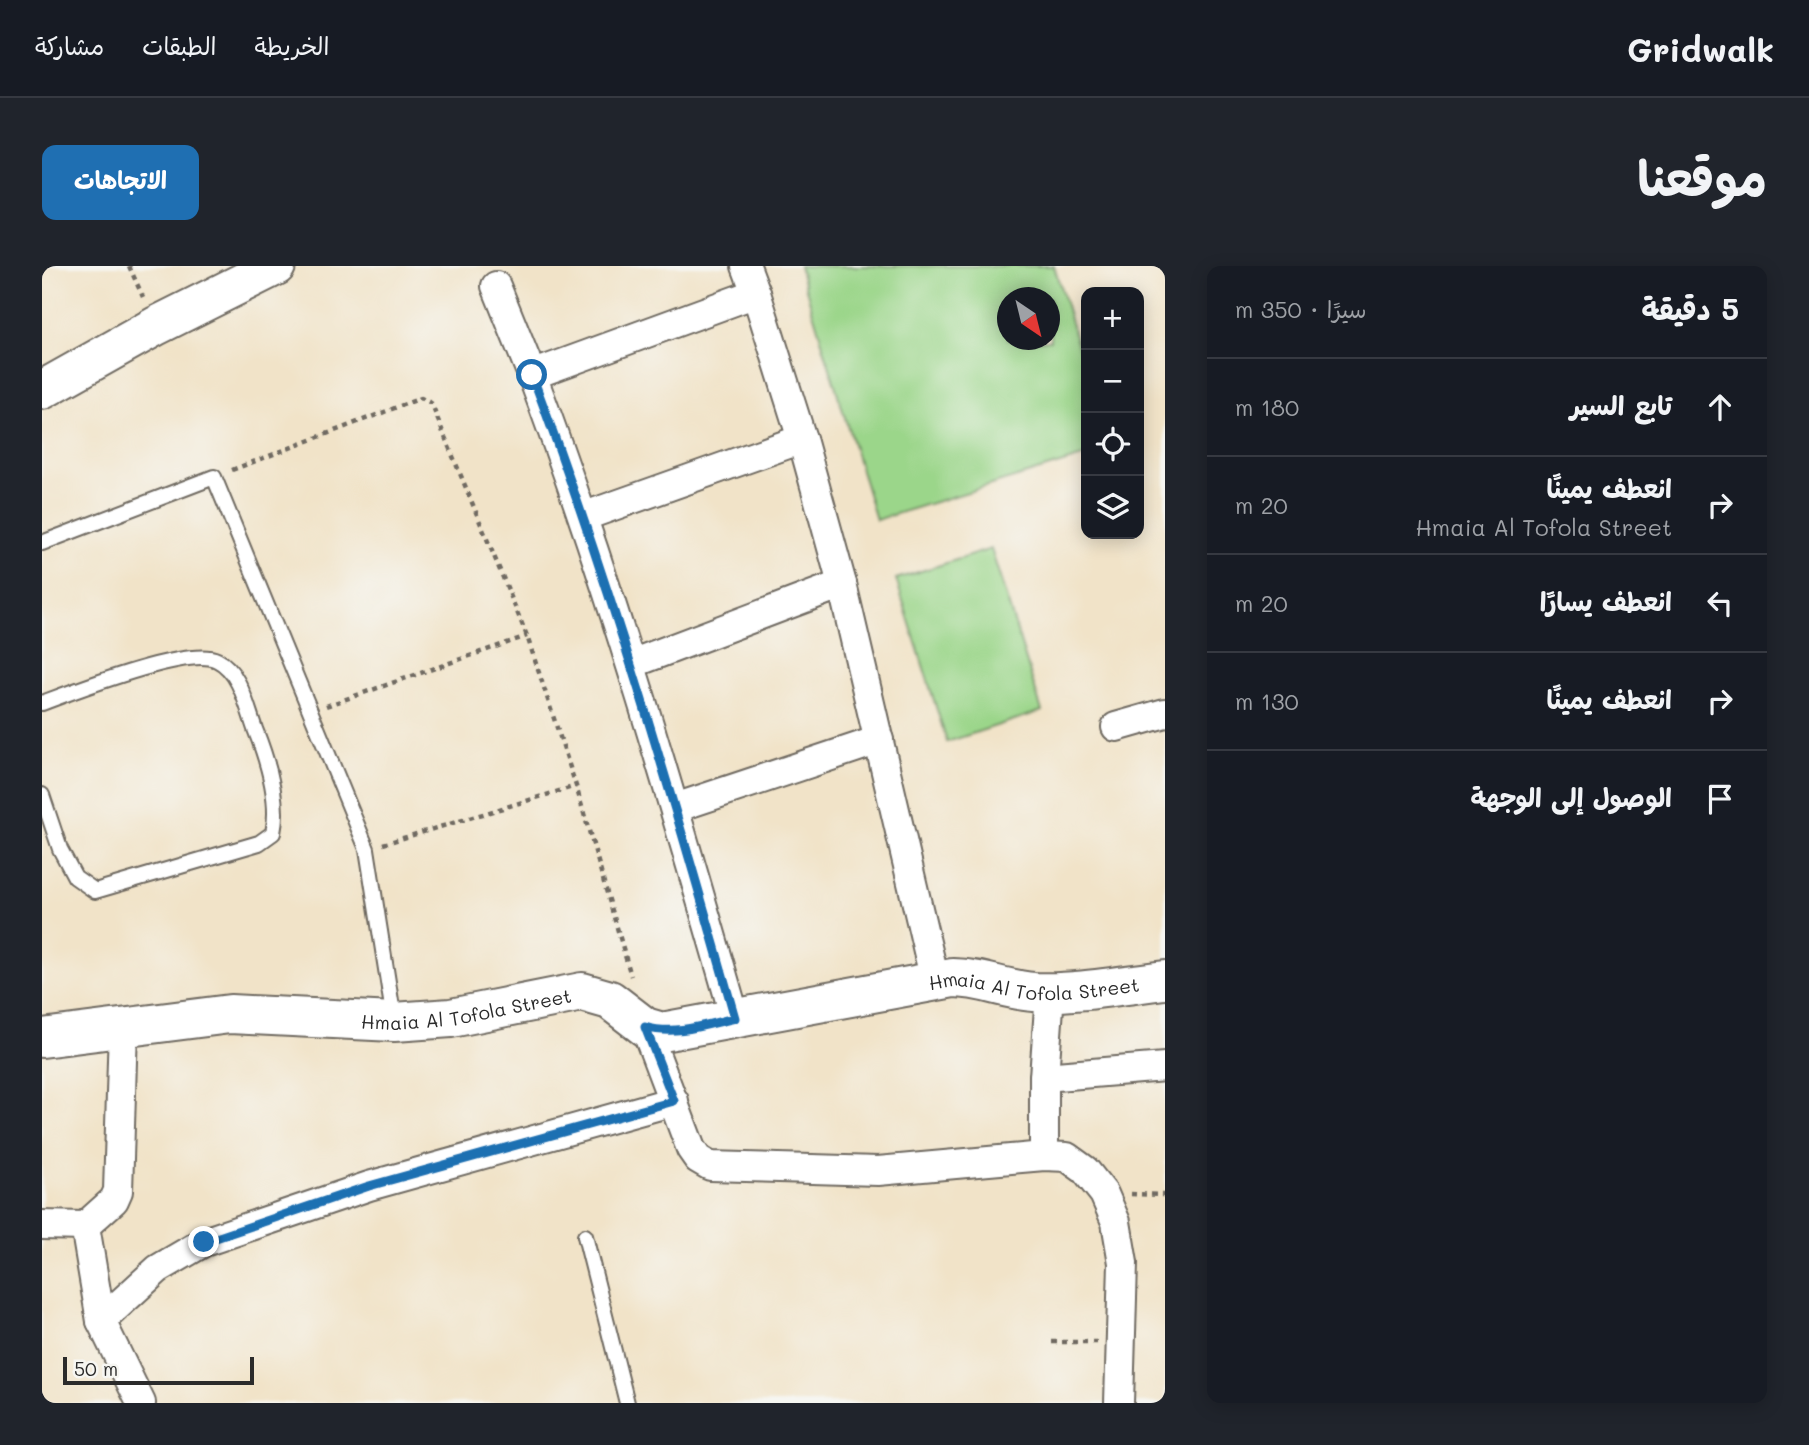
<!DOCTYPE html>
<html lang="ar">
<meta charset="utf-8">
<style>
:root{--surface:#171b24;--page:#20242c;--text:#f1f3f6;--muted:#9ea1a6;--line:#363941;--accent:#1f6fb2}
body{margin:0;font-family:Mali,"Playpen Sans Arabic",sans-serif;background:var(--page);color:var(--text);direction:rtl}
.controls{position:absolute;right:21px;top:21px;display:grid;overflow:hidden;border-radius:14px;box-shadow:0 4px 18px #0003}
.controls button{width:63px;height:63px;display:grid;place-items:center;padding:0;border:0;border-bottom:2px solid var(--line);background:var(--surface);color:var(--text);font:35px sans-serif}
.compass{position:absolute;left:955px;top:21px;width:63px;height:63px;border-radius:50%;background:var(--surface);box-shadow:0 4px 18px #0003;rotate:145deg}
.scale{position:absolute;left:21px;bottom:18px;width:191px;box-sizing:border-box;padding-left:7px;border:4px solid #2b2b2b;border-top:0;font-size:19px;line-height:24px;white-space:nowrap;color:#2b2b2b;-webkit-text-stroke:5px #f6f6f2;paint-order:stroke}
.stop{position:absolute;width:21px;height:21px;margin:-16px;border:5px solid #1f6fb2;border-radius:50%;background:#fff}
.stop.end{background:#1f6fb2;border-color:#fff;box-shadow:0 2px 7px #0008}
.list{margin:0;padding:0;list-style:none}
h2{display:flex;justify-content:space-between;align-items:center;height:91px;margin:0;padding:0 28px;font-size:30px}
h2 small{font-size:23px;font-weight:400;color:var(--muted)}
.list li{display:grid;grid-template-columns:46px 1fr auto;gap:21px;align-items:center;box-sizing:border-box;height:98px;padding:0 28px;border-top:2px solid var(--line)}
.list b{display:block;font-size:26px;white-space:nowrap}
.list p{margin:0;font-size:23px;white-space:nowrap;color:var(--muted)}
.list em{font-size:23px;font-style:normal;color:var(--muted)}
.icon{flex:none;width:38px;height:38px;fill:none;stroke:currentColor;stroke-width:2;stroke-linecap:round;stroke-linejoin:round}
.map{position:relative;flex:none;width:1123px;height:1137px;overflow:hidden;direction:ltr;border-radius:14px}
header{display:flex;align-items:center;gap:42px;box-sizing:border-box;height:98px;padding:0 35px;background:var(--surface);border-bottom:2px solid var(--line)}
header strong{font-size:33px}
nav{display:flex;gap:38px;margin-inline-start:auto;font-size:24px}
.intro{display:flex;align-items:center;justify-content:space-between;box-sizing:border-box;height:168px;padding:0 42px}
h1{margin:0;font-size:49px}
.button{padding:18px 32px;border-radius:14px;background:var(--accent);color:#fff;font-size:24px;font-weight:700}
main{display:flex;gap:42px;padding:0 42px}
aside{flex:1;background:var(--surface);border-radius:14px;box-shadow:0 4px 18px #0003}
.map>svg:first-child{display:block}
.green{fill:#9bd68a;stroke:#63805a;stroke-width:2;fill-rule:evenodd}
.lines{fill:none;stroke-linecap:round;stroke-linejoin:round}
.lane-casing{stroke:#706b62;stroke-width:18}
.street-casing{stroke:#706b62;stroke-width:32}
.secondary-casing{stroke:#706b62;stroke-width:42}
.path{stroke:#706b62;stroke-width:4.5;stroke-dasharray:5 5;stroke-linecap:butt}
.lane{stroke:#fff;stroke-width:14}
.street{stroke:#fff;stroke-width:28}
.secondary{stroke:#fff;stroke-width:38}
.route{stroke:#1f6fb2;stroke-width:9}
.labels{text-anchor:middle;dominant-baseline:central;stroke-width:6;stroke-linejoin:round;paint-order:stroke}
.street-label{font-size:19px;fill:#2b2b2b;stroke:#f6f6f2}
</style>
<header>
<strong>Gridwalk</strong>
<nav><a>الخريطة</a><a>الطبقات</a><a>مشاركة</a></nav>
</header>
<div class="intro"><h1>موقعنا</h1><a class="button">الاتجاهات</a></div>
<main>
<aside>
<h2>5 دقيقة<small>سيرًا · 350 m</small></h2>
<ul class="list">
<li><svg class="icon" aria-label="ahead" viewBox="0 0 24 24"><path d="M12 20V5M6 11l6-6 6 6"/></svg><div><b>تابع السير</b></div><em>180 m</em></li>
<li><svg class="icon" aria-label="right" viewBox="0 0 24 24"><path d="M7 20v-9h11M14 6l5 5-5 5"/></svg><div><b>انعطف يمينًا</b><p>Hmaia Al Tofola Street</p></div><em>20 m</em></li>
<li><svg class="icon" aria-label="left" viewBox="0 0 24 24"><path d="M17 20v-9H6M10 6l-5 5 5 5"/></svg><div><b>انعطف يسارًا</b></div><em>20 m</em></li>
<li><svg class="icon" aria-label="right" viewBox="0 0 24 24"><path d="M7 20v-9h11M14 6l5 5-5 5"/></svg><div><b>انعطف يمينًا</b></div><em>130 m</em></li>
<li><svg class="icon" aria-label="arrive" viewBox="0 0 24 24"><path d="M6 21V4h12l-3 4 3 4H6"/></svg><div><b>الوصول إلى الوجهة</b></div></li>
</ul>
</aside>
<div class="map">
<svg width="1123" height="1137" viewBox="0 0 1123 1137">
<rect width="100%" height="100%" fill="#f6f6f2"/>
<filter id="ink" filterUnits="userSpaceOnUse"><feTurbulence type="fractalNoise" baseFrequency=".0143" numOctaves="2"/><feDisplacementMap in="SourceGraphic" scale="14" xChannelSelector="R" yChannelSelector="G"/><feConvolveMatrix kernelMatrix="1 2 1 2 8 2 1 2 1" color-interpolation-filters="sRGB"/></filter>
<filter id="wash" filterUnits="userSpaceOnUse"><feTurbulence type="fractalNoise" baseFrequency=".00686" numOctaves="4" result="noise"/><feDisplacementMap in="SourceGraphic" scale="28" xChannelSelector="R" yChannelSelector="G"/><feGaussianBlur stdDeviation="1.57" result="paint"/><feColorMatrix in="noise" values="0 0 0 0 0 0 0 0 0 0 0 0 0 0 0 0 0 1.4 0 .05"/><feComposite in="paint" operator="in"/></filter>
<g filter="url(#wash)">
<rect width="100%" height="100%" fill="#f1e3c8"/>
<g class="green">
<path d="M 757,0 L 1012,0 L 1044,106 L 1044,190 L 834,254 ZM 966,32 L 1008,32 L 1008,74 L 966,74 Z"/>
<path d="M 949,283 L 1000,445 L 905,476 L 854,313 Z"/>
</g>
</g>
<g filter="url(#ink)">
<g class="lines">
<g class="lane-casing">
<g id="lane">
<path d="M 0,277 L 172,211 L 325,583 L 352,754"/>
<path d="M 0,437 C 32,425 147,380 175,394 C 198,405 205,441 213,463 C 225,493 238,535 231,567 L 217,577 L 53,625 L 33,611 L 18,583 L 0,529"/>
<path d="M 543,970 L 585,1137"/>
</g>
</g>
<g class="street-casing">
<g id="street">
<path d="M 454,20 L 490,109"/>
<path d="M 714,27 L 760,173 L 800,318 L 893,715"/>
<path d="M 543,250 L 760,173"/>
<path d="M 589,398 L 800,318"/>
<path d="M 1074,461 L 1123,447"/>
<path d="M 633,542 L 837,474"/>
<path d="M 693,752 C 631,536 569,320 490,109 L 714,27 L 704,0"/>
<path d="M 603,761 L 649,883 L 656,893 L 668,900 L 836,905 L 1002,890 L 1025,891 L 1043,904 L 1062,928 L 1074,956 L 1081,997 L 1077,1137"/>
<path d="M 1002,811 L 1123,801"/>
<path d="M 1002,890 L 1002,811 L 1008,727"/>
<path d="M 0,959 L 43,960 L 72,934 L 76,925 L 81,762"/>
<path d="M 43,960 L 59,1055 L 99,1137"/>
<path d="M 59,1055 L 116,1003 L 162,976 L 327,920 L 632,835"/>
</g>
</g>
<g class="secondary-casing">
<g id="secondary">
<path d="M 0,124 L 114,60 L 234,0"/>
<path id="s1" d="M 0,772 L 188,748 L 352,756 L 409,752 L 540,726 L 568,734 L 603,761 L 620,766 L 911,712 C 940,712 963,724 992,726 C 1035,728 1080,719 1123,714"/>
</g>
</g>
<g class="path">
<path d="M 87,0 L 101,31"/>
<path d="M 190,204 L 379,132 L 389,137 L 485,370 L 534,520 L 589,710"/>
<path d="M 284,440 L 485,370"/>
<path d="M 341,578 L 534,520"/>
<path d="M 1089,928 L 1123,929"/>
<path d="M 1010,1076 L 1055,1076"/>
</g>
<use href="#lane" class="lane"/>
<use href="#street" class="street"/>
<use href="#secondary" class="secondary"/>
</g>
</g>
<g class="lines" filter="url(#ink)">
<path class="route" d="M 162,976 L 327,920 L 632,835 L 603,761 C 633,770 663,759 693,752 C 632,536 569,320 490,109"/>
</g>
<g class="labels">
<g class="street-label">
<text stroke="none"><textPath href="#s1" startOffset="1013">Hmaia Al Tofola Street</textPath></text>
<text stroke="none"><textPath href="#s1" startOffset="427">Hmaia Al Tofola Street</textPath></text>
</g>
</g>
</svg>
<div class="controls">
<button>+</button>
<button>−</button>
<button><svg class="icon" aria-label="locate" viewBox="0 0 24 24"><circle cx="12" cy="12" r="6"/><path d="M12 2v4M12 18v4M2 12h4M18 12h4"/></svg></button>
<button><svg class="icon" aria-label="layers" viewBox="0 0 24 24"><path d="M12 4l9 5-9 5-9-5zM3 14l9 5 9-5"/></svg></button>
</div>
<svg class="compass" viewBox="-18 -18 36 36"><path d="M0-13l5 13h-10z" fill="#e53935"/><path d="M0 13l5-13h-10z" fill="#9ea1a6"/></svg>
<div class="scale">50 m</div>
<div class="stop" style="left:490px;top:109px"></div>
<div class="stop end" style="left:162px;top:976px"></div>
</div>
</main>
